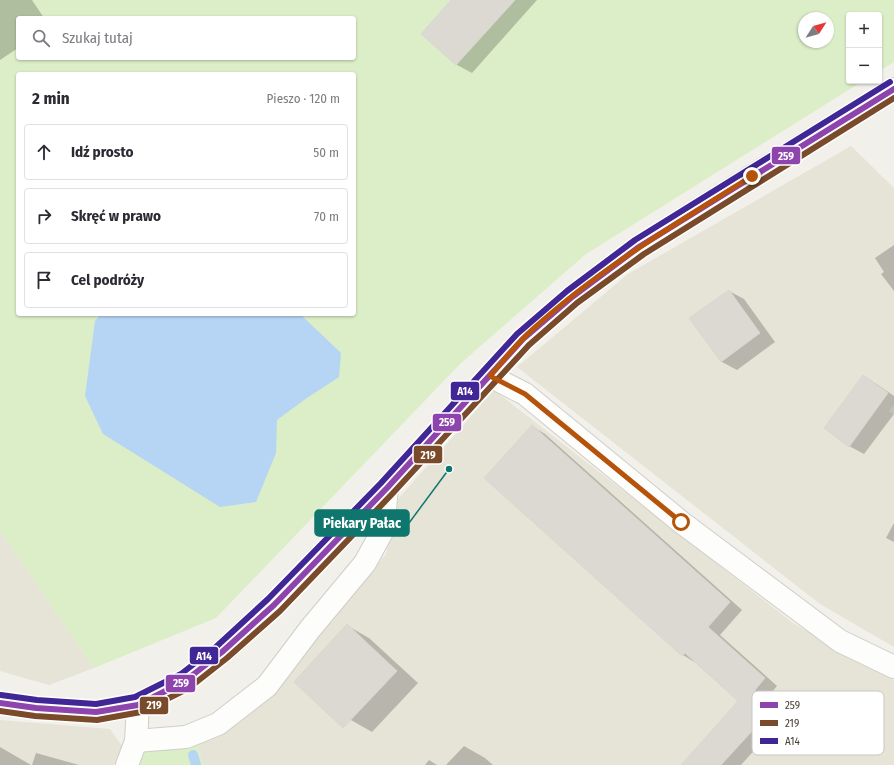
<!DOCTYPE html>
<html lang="pl">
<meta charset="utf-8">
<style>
:root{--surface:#fff;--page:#f7f7f7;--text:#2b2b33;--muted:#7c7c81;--line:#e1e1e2}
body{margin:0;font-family:"Fira Sans Condensed",sans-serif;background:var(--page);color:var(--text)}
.controls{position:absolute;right:12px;top:12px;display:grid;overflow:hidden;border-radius:4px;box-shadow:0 1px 3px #0004}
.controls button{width:36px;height:36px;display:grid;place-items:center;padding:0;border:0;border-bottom:1px solid var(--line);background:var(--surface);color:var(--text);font:20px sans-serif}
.compass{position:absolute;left:798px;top:12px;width:36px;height:36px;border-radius:50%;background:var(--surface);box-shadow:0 1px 3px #0004;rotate:54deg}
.stop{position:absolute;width:12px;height:12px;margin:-9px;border:3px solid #b45309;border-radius:50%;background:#fff}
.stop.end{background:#b45309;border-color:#fff;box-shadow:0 1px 4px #0008}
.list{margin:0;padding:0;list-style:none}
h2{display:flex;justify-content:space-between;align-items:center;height:52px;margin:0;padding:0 16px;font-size:17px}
h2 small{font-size:13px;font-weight:400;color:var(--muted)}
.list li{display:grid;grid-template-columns:26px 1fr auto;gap:12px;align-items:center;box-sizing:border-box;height:56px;margin:0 8px 8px;padding:0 8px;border:1px solid var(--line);border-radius:4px}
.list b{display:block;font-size:15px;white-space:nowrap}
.list em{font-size:13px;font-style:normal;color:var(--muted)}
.icon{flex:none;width:22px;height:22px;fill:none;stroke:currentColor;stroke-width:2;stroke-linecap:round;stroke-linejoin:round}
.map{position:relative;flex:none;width:894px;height:765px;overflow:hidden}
.search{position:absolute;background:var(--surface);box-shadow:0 1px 3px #0004;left:16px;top:16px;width:340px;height:44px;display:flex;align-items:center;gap:10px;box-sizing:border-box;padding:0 14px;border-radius:4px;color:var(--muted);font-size:15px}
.panel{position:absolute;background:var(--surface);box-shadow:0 1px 3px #0004;left:16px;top:72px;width:340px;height:244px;border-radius:4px}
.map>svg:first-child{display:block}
.residential{fill:#e6e3d7}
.green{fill:#dbeec7;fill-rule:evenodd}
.water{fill:#b6d4f4}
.shadow{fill:#0003}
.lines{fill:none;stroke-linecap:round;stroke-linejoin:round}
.stream{stroke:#b6d4f4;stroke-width:10}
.building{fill:#dcd9d2;stroke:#dad7cf}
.street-casing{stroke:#d0cec7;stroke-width:24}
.secondary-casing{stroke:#d2cec0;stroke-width:24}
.street{stroke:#fdfdfc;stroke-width:22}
.secondary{stroke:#f7f5ee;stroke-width:22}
.bus-1-casing{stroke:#fff;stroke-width:9}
.bus-2-casing{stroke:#fff;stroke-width:9}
.bus-3-casing{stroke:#fff;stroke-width:9}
.bus-1{stroke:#8e44ad;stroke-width:6}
.bus-2{stroke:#7a4b2a;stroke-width:6}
.bus-3{stroke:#402795;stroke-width:6}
.route{stroke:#b45309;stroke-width:5}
.key{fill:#fff;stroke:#c8c7c2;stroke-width:1}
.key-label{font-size:11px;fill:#494335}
.leader{fill:none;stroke:#0f766e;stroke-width:1.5}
.callout-dot{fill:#0f766e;stroke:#fff;stroke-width:1.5}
.callout{fill:#0f766e;stroke:#0f766e;stroke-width:1.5}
.callout-label{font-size:14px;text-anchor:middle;font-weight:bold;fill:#fff}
.line-badge{stroke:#fff;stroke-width:1.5}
.badge-label{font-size:11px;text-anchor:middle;font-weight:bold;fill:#fff}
</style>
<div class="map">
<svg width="894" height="765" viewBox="0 0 894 765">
<rect width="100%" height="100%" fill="#f2f0ea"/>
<g class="residential">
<path d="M 851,146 L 894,188 L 894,404 L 889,411 L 894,415 L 894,647 L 820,604 L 517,367 L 628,274 Z"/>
<path d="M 494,390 L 793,623 L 870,668 L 894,680 L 894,765 L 204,765 L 196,742 L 254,709 L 386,554 L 398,499 Z"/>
<path d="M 0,531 L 94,668 L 49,685 L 0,671 Z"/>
<path d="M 0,720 L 110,729 L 122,746 L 114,765 L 0,765 Z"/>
</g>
<g class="green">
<path d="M 0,0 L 894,0 L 894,62 L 879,71 L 879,15 L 849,15 L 849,81 L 863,81 L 586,254 L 460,364 L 216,618 L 94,668 L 0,531 ZM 18,18 L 354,18 L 354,58 L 18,58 ZM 804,18 L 828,18 L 828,42 L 804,42 ZM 18,74 L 354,74 L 354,314 L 18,314 Z"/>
<path d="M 196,742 L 204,765 L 138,765 L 145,746 Z"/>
</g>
<path class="water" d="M 101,314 L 300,314 L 341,353 L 339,377 L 304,400 L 277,420 L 276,453 L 256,502 L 220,507 L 103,434 L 85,396 L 95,321 Z"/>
<g class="shadow">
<path d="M 0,0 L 32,0 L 44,18 L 18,18 L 18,48 L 0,60 Z"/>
<path d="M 453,0 L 537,0 L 472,73 L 457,65 L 422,34 Z"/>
<path d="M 894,245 L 894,291 L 881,274 L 884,272 L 875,258 Z"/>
<path d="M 729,291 L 744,299 L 775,342 L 737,370 L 722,362 L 691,319 Z"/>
<path d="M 864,376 L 878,385 L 894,396 L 894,414 L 864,454 L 849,446 Z"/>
<path d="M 532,426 L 545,434 L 742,610 L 720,635 L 777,686 L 767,698 L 786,715 L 741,765 L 683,765 L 740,701 L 696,663 L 683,655 Z"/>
<path d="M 894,523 L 894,542 L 886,538 Z"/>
<path d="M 348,626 L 369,638 L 418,683 L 372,732 L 351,720 L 302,674 Z"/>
<path d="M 464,746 L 485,758 L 493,765 L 446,765 Z"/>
<path d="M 0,747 L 31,765 L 0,765 Z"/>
<path d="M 36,753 L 79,765 L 32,765 Z"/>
<path d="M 429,760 L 437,765 L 425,765 Z"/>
</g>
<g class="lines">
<path class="stream" d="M 193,755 L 196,765"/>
</g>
<g class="building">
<path d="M 451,0 L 515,0 L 456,65 L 421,34 Z"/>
<path d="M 729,290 L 760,333 L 721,362 L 689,318 Z"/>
<path d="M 863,375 L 888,393 L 849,447 L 824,428 Z"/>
<path d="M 532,425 L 730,602 L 708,627 L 765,678 L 755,690 L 774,707 L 721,765 L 681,765 L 738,701 L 685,653 L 682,656 L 484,478 Z"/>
<path d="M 347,624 L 397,671 L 343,728 L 294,682 Z"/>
</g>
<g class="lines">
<g class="street-casing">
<g id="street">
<path d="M 490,376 L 525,394 L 681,522 L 840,641 L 894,667"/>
<path d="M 136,741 L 186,737 L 218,724 L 267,686 L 310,629 L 365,563 L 383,530 L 387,488"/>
<path d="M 127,765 L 136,741 L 138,705"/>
</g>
</g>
<g class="secondary-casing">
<path id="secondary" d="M 0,703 L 36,708 L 96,712 L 138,705 L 185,681 L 222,652 L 274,605 L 387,488 L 523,339 L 572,297 L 639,247 L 752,176 L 894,89"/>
</g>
<use href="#street" class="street"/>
<use href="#secondary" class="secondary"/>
<g class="bus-1-casing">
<path id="bus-1" d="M 0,703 L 36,708 L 96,712 L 138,705 L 185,681 L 222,652 L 274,605 L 387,488 L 523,339 L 572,297 L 639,247 L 894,89"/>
</g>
<g class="bus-2-casing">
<path id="bus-2" d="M 0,711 L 35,716 L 97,720 L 141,712 L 189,688 L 227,658 L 280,611 L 393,493 L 529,345 L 577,303 L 644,254 L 894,98"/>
</g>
<g class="bus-3-casing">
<path id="bus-3" d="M 1,695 L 37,700 L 96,704 L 135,697 L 181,674 L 217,646 L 268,599 L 381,483 L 517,334 L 567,291 L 635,240 L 890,82"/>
</g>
<use href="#bus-1" class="bus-1"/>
<use href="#bus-2" class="bus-2"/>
<use href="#bus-3" class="bus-3"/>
</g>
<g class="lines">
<path class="route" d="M 681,522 L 525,394 L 490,376 C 504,360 517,343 533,329 C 599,269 677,223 752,176"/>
</g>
<rect x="752" y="691" width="132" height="64" rx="6" class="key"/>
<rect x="760" y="702" width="18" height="6" fill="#8e44ad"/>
<rect x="760" y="720" width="18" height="6" fill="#7a4b2a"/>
<rect x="760" y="738" width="18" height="6" fill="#402795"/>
<g class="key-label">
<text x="785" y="709">259</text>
<text x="785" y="727">219</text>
<text x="785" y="745">A14</text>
</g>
<path class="leader" d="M449 469L409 523"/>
<circle class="callout-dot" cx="449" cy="469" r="4"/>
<rect class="callout" x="315" y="510" width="94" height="26" rx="4"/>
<g class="callout-label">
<text x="362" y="528">Piekary Pałac</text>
</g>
<g class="line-badge">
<rect x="771" y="146" width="30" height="19" rx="4" fill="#8e44ad"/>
<rect x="450" y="381" width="30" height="20" rx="4" fill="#402795"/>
<rect x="432" y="413" width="30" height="19" rx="4" fill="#8e44ad"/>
<rect x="413" y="445" width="30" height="19" rx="4" fill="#7a4b2a"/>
<rect x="189" y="646" width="30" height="19" rx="4" fill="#402795"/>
<rect x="165" y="674" width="31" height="19" rx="4" fill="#8e44ad"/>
<rect x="139" y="696" width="30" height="19" rx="4" fill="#7a4b2a"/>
</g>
<g class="badge-label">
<text x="786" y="160">259</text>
<text x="465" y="395">A14</text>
<text x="447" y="426">259</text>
<text x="428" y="459">219</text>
<text x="204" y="660">A14</text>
<text x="181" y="687">259</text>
<text x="154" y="709">219</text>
</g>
</svg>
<div class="controls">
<button>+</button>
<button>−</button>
</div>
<svg class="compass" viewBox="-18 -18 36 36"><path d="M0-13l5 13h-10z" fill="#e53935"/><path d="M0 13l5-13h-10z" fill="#7c7c81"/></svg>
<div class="stop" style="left:681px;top:522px"></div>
<div class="stop end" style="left:752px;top:176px"></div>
<div class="search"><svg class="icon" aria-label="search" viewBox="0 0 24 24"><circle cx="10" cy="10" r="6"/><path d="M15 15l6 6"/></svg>Szukaj tutaj</div>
<section class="panel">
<h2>2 min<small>Pieszo · 120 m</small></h2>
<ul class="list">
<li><svg class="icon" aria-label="ahead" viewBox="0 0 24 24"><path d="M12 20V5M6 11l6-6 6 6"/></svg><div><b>Idź prosto</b></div><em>50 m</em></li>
<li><svg class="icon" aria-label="right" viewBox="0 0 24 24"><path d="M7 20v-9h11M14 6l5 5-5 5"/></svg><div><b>Skręć w prawo</b></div><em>70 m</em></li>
<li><svg class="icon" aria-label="arrive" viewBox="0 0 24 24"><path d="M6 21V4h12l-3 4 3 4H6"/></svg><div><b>Cel podróży</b></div></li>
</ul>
</section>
</div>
